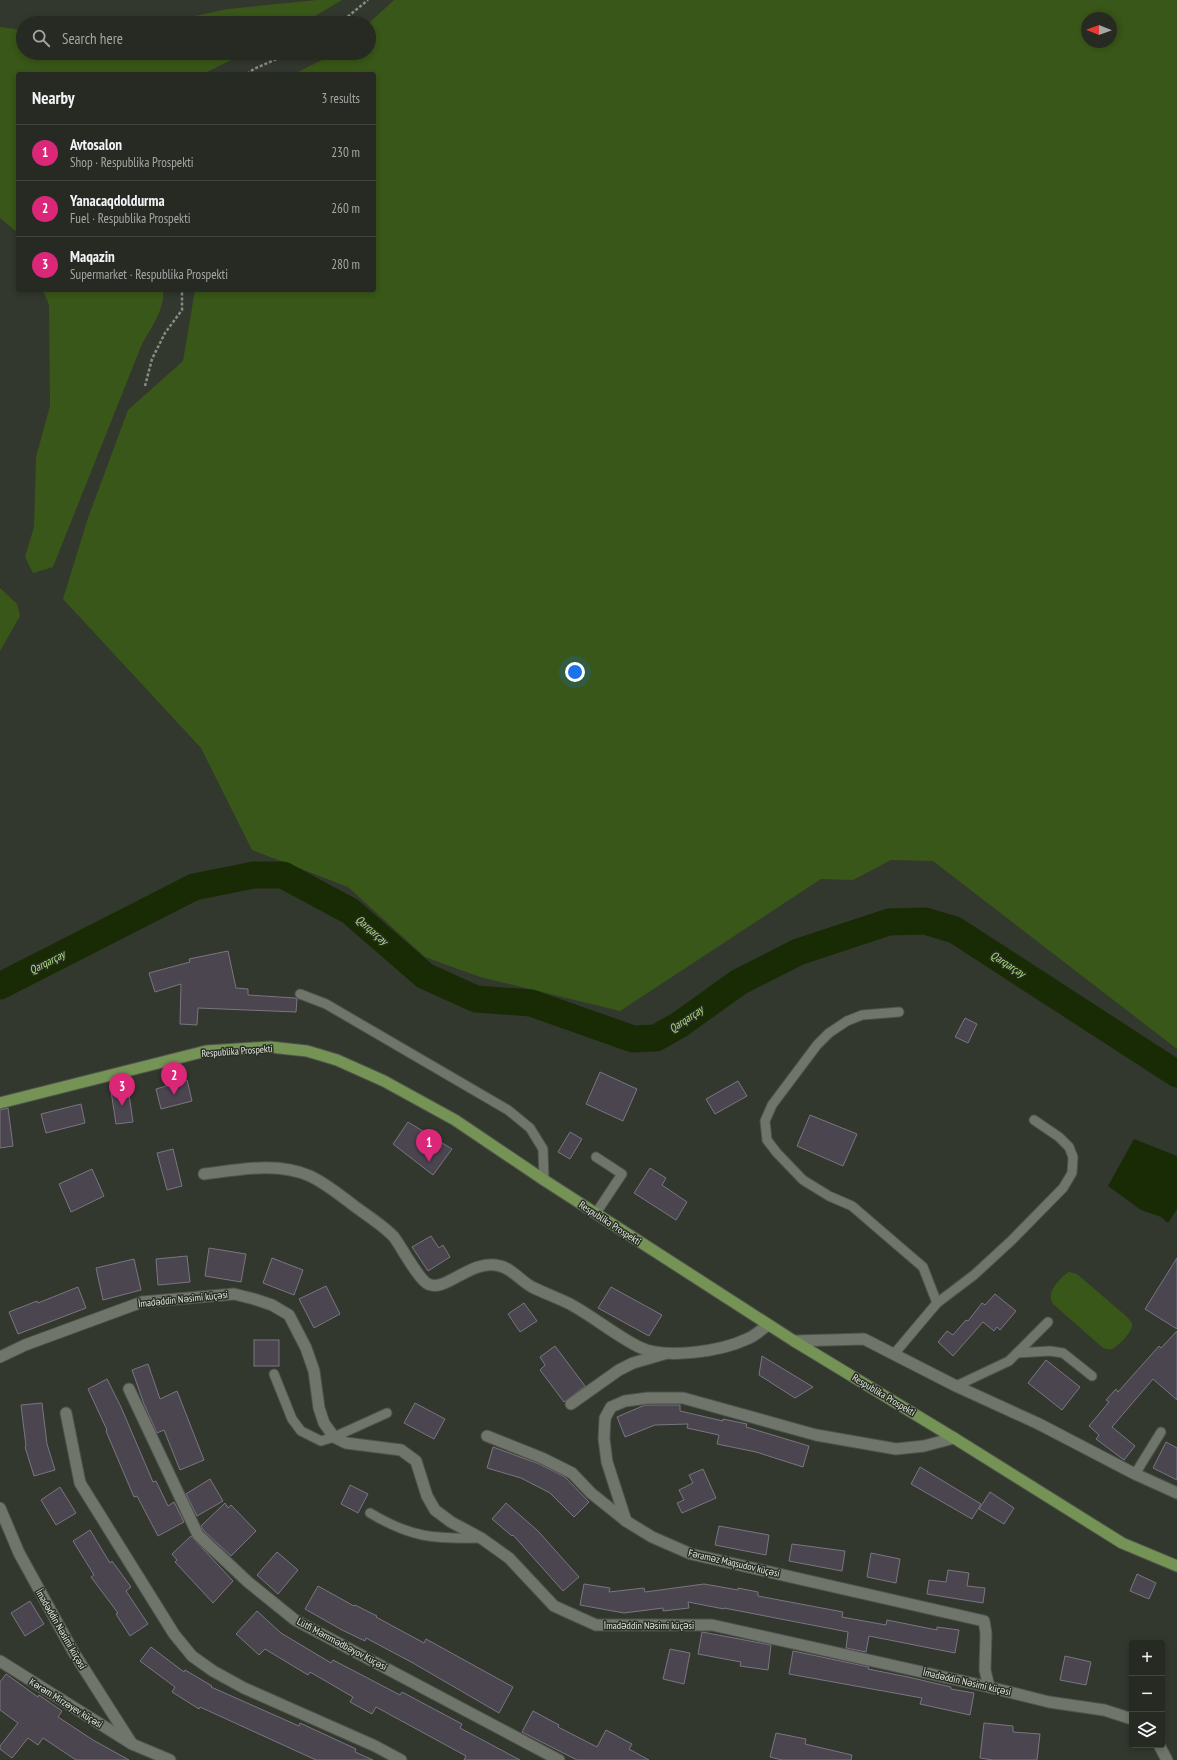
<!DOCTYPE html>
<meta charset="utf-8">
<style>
:root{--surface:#262a22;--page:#32362f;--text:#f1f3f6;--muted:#a4a7a5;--line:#424640;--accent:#db2777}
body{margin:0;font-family:"PT Sans Narrow",sans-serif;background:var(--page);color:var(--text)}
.controls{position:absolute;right:12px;bottom:12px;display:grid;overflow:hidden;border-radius:4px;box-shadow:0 2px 6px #0003}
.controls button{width:36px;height:36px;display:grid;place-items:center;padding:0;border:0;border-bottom:1px solid var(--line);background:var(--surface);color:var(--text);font:20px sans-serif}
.compass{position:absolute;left:1081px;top:12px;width:36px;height:36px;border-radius:50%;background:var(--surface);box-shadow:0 2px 6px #0003;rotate:271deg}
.you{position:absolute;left:575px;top:672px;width:14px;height:14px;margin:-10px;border:3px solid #fff;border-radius:50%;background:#1a73e8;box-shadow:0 0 0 6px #1a73e833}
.badge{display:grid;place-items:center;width:26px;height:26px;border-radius:50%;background:var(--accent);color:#fff;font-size:13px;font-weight:700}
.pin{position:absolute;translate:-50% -33px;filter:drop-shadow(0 1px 2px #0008)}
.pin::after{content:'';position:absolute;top:21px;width:14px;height:12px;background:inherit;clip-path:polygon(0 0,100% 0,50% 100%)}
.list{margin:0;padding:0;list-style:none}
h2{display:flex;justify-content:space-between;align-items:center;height:52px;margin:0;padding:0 16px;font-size:17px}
h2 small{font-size:13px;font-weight:400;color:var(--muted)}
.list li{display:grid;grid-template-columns:26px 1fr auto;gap:12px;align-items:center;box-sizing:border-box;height:56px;padding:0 16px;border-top:1px solid var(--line)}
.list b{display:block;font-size:15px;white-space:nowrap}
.list p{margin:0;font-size:13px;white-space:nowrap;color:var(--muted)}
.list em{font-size:13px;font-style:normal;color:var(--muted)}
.icon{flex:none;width:22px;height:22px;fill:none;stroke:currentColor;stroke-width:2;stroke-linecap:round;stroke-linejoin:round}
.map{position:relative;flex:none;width:1177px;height:1760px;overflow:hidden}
.search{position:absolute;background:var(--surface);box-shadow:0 2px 6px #0003;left:16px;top:16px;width:360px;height:44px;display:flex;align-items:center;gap:10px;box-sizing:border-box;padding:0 14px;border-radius:22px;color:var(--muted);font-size:15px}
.panel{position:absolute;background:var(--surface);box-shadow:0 2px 6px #0003;left:16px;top:72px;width:360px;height:220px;border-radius:4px}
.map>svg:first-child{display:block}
.green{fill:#395718;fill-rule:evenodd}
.water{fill:#192b05}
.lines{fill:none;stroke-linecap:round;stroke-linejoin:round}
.river{stroke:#192b05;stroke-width:27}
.building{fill:#4a454f;stroke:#7a7580}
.service-casing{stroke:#4e534b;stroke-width:11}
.minor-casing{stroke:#4e534b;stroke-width:13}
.primary-casing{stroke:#4e534b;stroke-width:13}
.path{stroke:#888c84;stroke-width:2.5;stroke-dasharray:3 2;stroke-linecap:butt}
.service{stroke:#6f756b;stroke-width:9}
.minor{stroke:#6f756b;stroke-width:11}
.primary{stroke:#749355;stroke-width:11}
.labels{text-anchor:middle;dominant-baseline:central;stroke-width:3;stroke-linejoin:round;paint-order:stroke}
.street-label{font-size:10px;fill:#e3e6e0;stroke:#282e24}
.water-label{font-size:11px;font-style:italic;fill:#ade17e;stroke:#282e24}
</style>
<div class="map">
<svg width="1177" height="1760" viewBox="0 0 1177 1760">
<rect width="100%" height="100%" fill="#32382e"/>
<g class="green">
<path d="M 317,0 L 342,0 L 303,23 L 161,23 L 228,9 Z"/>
<path d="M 394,0 L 1177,0 L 1177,1049 L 933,861 L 891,860 L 853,880 L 821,879 L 620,1011 L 480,977 L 425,957 L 348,887 L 252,850 L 201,748 L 63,599 L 88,518 L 128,410 L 183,361 L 195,290 L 374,290 L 374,74 L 294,74 L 336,53 L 369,53 L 369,23 ZM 1087,18 L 1111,18 L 1111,42 L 1087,42 Z"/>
<path d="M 0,27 L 23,30 L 23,53 L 245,53 L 203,74 L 18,74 L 18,233 L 0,218 Z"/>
<path d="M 43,290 L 163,290 C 165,309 151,328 142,344 L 53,567 L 33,573 L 25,557 L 34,527 L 36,457 L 50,406 L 49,305 Z"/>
<path d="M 0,588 L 17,604 L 20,616 L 0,651 Z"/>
<path d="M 1069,1272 L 1077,1274 L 1126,1316 C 1128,1318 1131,1321 1132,1324 C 1134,1330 1118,1347 1112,1349 C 1109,1350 1106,1349 1103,1348 L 1053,1304 C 1051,1301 1050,1297 1051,1294 C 1052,1287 1063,1275 1069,1272 Z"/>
</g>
<path class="water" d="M 1134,1139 L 1177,1156 L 1177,1209 L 1168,1223 L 1161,1217 L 1141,1210 L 1108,1186 Z"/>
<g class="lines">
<path class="river" d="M 0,986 L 194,887 L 254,875 L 283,875 L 350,911 L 425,976 L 476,999 L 531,1003 L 633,1039 L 656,1038 L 679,1025 L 739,982 L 798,952 L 889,922 L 925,921 L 955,930 L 1177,1074"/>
</g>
<g class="building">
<path d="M 228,951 L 236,988 L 248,989 L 248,995 L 295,998 L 297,999 L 296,1012 L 198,1008 L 197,1025 L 180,1024 L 181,984 L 155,992 L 149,973 L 190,962 L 189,959 Z"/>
<path d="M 965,1018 L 977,1024 L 968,1043 L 955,1037 Z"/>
<path d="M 600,1072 L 637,1089 L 623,1121 L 586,1104 Z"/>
<path d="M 187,1080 L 192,1101 L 161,1109 L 156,1089 Z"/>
<path d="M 738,1081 L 747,1096 L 715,1114 L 706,1099 Z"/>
<path d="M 128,1088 L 133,1122 L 116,1124 L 111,1091 Z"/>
<path d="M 81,1104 L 85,1123 L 46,1133 L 41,1114 Z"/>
<path d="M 8,1108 L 13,1146 L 0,1148 L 0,1110 Z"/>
<path d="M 810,1115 L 857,1134 L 843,1166 L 797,1146 Z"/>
<path d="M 408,1122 L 452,1149 L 433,1175 L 393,1144 Z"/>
<path d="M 570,1132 L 582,1139 L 570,1159 L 558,1152 Z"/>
<path d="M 173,1149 L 182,1186 L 167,1190 L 157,1153 Z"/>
<path d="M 650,1168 L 666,1178 L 662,1185 L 687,1202 L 676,1220 L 634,1193 Z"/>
<path d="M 92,1169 L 104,1196 L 71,1212 L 59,1184 Z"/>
<path d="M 431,1236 L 439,1248 L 443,1245 L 450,1257 L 428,1271 L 412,1247 Z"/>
<path d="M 209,1248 L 246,1254 L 241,1282 L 205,1276 Z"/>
<path d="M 187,1256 L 190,1282 L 158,1285 L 156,1259 Z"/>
<path d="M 272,1258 L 303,1270 L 294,1295 L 263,1283 Z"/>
<path d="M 1177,1258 L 1177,1329 L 1145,1309 Z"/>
<path d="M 134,1259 L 141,1290 L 103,1300 L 96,1268 Z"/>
<path d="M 326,1286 L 340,1314 L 314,1328 L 299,1299 Z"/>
<path d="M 78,1287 L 86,1308 L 18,1334 L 9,1312 L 37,1301 L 38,1303 Z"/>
<path d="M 611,1287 L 662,1315 L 649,1336 L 598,1308 Z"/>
<path d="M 995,1294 L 1016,1311 L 1000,1330 L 997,1327 L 994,1331 L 983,1322 L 953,1356 L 938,1342 L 947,1331 L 953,1335 L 966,1320 L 968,1321 L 982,1303 L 985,1305 Z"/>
<path d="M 524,1303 L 537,1321 L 520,1332 L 508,1314 Z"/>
<path d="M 1177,1331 L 1177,1400 L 1153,1379 L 1112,1427 L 1135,1446 L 1124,1460 L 1096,1439 L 1099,1435 L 1089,1426 L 1109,1402 L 1106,1400 L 1116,1389 L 1118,1392 L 1159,1346 L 1161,1348 Z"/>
<rect x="254" y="1340" width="25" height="26"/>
<path d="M 555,1346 L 585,1386 L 564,1402 L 540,1370 L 545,1365 L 540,1357 Z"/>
<path d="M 762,1356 L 813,1387 L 795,1398 L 759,1375 Z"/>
<path d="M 1046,1360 L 1080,1387 L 1062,1410 L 1028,1383 Z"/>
<path d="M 148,1364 L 160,1399 L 177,1391 L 204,1460 L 180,1470 L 164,1430 L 157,1433 L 144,1404 L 132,1370 Z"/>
<path d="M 107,1379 L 121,1407 L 153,1482 L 156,1481 L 168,1506 L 174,1502 L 184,1522 L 158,1536 L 137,1496 L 134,1497 L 106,1431 L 107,1430 L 88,1389 Z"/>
<path d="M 42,1403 L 47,1444 L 55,1470 L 34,1476 L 25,1447 L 26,1446 L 21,1405 Z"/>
<path d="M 415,1403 L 445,1419 L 434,1439 L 404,1423 Z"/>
<path d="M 645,1405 L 680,1405 L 680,1411 L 723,1421 L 723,1419 L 747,1424 L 746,1427 L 809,1446 L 803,1467 L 756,1452 L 717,1444 L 719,1435 L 687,1428 L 688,1424 L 655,1425 L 625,1437 L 617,1417 Z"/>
<path d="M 1166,1442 L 1177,1448 L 1177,1480 L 1153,1468 Z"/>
<path d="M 493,1447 L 539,1464 L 565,1477 L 589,1502 L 574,1517 L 550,1493 L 521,1478 L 487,1468 Z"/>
<path d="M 920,1467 L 981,1504 L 972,1519 L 911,1484 Z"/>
<path d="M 703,1469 L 716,1498 L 682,1513 L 677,1503 L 684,1500 L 679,1490 L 693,1483 L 689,1475 Z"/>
<path d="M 210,1479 L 223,1501 L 197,1516 L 186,1494 Z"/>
<path d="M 350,1485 L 368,1494 L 358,1513 L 341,1504 Z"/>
<path d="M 60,1487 L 76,1513 L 56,1525 L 41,1500 Z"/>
<path d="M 990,1492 L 1014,1508 L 1004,1524 L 979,1509 Z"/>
<path d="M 225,1503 L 228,1508 L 231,1505 L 256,1531 L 231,1556 L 204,1531 L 201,1526 Z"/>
<path d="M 506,1503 L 538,1531 L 579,1577 L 563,1591 L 513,1535 L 512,1536 L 492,1519 Z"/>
<path d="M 719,1526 L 769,1535 L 766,1555 L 715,1545 Z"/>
<path d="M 90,1530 L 110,1563 L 112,1561 L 131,1587 L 126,1591 L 148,1624 L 130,1636 L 116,1614 L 118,1613 L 91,1577 L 94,1575 L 73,1541 Z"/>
<path d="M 191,1536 L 233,1581 L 213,1603 L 175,1562 L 177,1560 L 172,1554 Z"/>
<path d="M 792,1544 L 845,1551 L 842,1571 L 789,1561 Z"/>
<path d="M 277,1552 L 298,1570 L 278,1594 L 257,1575 Z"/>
<path d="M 871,1553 L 900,1559 L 896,1583 L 867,1577 Z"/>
<path d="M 948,1570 L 969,1573 L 967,1586 L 985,1588 L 983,1603 L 927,1594 L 929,1580 L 946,1582 Z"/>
<path d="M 1137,1574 L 1156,1583 L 1149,1599 L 1130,1591 Z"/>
<path d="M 584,1584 L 610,1588 L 609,1592 L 644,1588 L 645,1592 L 704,1584 L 738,1590 L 738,1588 L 758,1592 L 758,1596 L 843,1612 L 842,1617 L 886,1625 L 887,1620 L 937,1630 L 937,1627 L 959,1630 L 955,1653 L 869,1636 L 866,1652 L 846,1648 L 848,1632 L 724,1608 L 724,1609 L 688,1602 L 689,1608 L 663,1611 L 663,1608 L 624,1613 L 580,1605 Z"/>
<path d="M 318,1586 L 354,1606 L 355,1605 L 377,1616 L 376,1617 L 424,1643 L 426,1639 L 513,1687 L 499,1713 L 413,1663 L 366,1638 L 365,1641 L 342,1630 L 305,1609 Z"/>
<path d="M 30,1601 L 44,1624 L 25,1636 L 11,1613 Z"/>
<path d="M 257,1611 L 281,1633 L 331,1663 L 333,1660 L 400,1695 L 402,1692 L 462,1724 L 460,1728 L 520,1760 L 464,1760 L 466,1756 L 376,1707 L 372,1714 L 350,1702 L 353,1697 L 310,1672 L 308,1675 L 265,1649 L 259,1655 L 236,1634 Z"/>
<path d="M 702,1632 L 771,1645 L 768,1670 L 740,1666 L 741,1662 L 698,1654 Z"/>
<path d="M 151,1647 L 184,1672 L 185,1670 L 212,1686 L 211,1687 L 299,1726 L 300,1723 L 356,1749 L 355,1752 L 373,1760 L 316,1760 L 200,1707 L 199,1709 L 172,1692 L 175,1687 L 140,1661 Z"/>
<path d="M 670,1649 L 690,1653 L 684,1684 L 663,1679 Z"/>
<path d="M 793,1651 L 869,1667 L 868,1669 L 908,1677 L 951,1687 L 951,1689 L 974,1693 L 970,1715 L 920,1704 L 922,1698 L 789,1674 Z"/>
<path d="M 1065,1656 L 1091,1662 L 1086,1685 L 1060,1680 Z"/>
<path d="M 6,1674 L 38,1697 L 39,1695 L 62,1711 L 58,1717 L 93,1740 L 129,1760 L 76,1760 L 43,1738 L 38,1745 L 28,1738 L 12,1758 L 0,1749 L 0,1746 L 18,1723 L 0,1710 L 0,1682 Z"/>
<path d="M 533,1711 L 559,1725 L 558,1727 L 597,1747 L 606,1730 L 632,1744 L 629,1749 L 649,1760 L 577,1760 L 522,1732 Z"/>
<path d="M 984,1723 L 1013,1726 L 1013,1732 L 1040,1734 L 1037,1760 L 993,1760 L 980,1758 Z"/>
<path d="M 776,1733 L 806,1739 L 805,1744 L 852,1755 L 851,1760 L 782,1760 L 770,1757 Z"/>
</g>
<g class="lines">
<g class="service-casing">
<g id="service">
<path d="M 300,994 L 326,1004 L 508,1110 L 530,1128 L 543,1149 L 544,1180"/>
<path d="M 899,1012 L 862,1015 L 847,1021 L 829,1033 L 817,1045 L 772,1105 L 765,1121 L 767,1140 L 777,1153 L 803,1180 L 829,1196 L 852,1206 L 923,1267 L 937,1303"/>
<path d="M 596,1157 L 622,1174 L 596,1213"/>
<path d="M 1017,1353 L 1050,1351 L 1063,1353 L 1092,1376"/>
<path d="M 894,1354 L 937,1303 L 974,1275 L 1012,1240 L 1063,1188 L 1072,1173 L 1073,1157 L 1069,1147 L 1059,1137 L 1034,1120"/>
<path d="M 274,1374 L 292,1419 L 301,1431 L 321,1441 L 334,1437 L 387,1413"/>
<path d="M 956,1386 L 1009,1361 L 1048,1322"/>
<path d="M 1135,1474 L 1161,1432"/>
<path d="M 370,1513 C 412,1538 434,1539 481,1538"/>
</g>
</g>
<g class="minor-casing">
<g id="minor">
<path d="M 204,1174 C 238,1170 277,1161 310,1176 C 325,1183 340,1195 353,1205 C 366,1215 383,1225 394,1237 C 402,1248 419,1280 428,1284 C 446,1293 471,1258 500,1266 C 511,1268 521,1281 532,1287 C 544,1293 558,1298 570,1304 C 594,1317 615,1335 639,1347 C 665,1360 722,1351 747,1339 C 755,1336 762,1329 768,1325"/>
<path d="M 794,1341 L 864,1339 L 956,1386 L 1039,1424 L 1135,1474 L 1177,1493"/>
<path d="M 0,1357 L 25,1345 L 142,1302 L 234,1294 L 254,1299 L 272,1305 L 289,1315 L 306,1348 L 314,1371 L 319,1408 L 324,1423 L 334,1437 L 346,1443 L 401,1450 L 416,1461 L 427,1496 L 435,1510 L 451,1522 L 481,1538 L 509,1558 L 554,1606 L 596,1625 L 712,1625 L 989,1687 L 1049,1702 L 1104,1710 L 1132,1719"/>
<path d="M 129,1389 L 198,1535 L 248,1582 L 295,1620 L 559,1760"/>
<path d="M 571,1404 L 619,1370 L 633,1363 L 664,1354"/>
<path d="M 66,1413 L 80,1483 L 174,1634 L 192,1656 L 213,1671 L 244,1688 L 375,1746 L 401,1760"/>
<path d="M 487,1436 L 542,1458 L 572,1473 L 591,1493 L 626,1521"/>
<path d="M 954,1438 L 924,1446 L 896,1449 L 816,1435 L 683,1398 L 648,1398 L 625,1401 L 611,1407 L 605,1418 L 604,1439 L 607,1462 L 626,1521 L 652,1537 L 691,1554 L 984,1621 L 986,1633 L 985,1670 L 989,1687"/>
<path d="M 0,1508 L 19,1553 L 74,1653 L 132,1744"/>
<path d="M 0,1661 L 132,1744 L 170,1760"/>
<path d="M 1159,1745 L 1167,1760"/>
</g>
</g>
<g class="primary-casing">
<path id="primary" d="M 0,1103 L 206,1051 L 270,1047 L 307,1051 L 337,1060 L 384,1081 L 455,1120 L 544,1180 L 794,1341 L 954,1438 L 1122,1543 L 1177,1566"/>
</g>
<g class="path">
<path d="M 340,23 L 368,0"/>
<path d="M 247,74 L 254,69 L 290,53"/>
<path d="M 145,386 L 152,359 L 165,333 L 182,310 L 182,290"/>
</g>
<use href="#service" class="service"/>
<use href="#minor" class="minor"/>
<use href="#primary" class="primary"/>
</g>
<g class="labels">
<g class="street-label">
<text transform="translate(237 1051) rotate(-4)">Respublika Prospekti</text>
<text transform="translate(610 1223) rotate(33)">Respublika Prospekti</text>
<text transform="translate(183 1299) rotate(-6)">İmadəddin Nəsimi küçəsi</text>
<text transform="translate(884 1395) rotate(31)">Respublika Prospekti</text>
<text transform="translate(734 1563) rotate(13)">Fəraməz Maqsudov küçəsi</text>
<text x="649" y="1625">İmadəddin Nəsimi küçəsi</text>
<text transform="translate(61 1629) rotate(60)">İmadəddin Nəsimi küçəsi</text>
<text transform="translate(342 1644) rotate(28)">Lütfi Məmmədbəyov Küçəsi</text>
<text transform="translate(967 1682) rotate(13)">İmadəddin Nəsimi küçəsi</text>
<text transform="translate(66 1703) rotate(32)">Kərəm Mirzəyev küçəsi</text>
</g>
<g class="water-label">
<text transform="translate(372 930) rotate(41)">Qarqarçay</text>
<text transform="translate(47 962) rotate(-27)">Qarqarçay</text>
<text transform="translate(1008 964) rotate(33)">Qarqarçay</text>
<text transform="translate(686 1019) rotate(-34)">Qarqarçay</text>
</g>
</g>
</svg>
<div class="controls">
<button>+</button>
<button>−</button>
<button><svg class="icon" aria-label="layers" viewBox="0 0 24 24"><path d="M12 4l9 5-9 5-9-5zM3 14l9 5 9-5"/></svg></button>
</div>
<svg class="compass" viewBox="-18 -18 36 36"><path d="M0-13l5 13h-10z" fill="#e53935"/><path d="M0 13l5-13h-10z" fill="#a4a7a5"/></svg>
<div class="you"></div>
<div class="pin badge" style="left:429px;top:1162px">1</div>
<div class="pin badge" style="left:174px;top:1095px">2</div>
<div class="pin badge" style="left:122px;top:1106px">3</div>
<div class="search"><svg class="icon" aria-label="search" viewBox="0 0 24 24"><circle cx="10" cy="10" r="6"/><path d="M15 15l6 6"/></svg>Search here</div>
<section class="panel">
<h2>Nearby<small>3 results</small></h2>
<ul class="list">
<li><span class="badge">1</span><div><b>Avtosalon</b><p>Shop · Respublika Prospekti</p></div><em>230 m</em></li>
<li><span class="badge">2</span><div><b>Yanacaqdoldurma</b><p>Fuel · Respublika Prospekti</p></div><em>260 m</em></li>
<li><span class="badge">3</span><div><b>Maqazin</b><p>Supermarket · Respublika Prospekti</p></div><em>280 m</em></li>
</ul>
</section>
</div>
